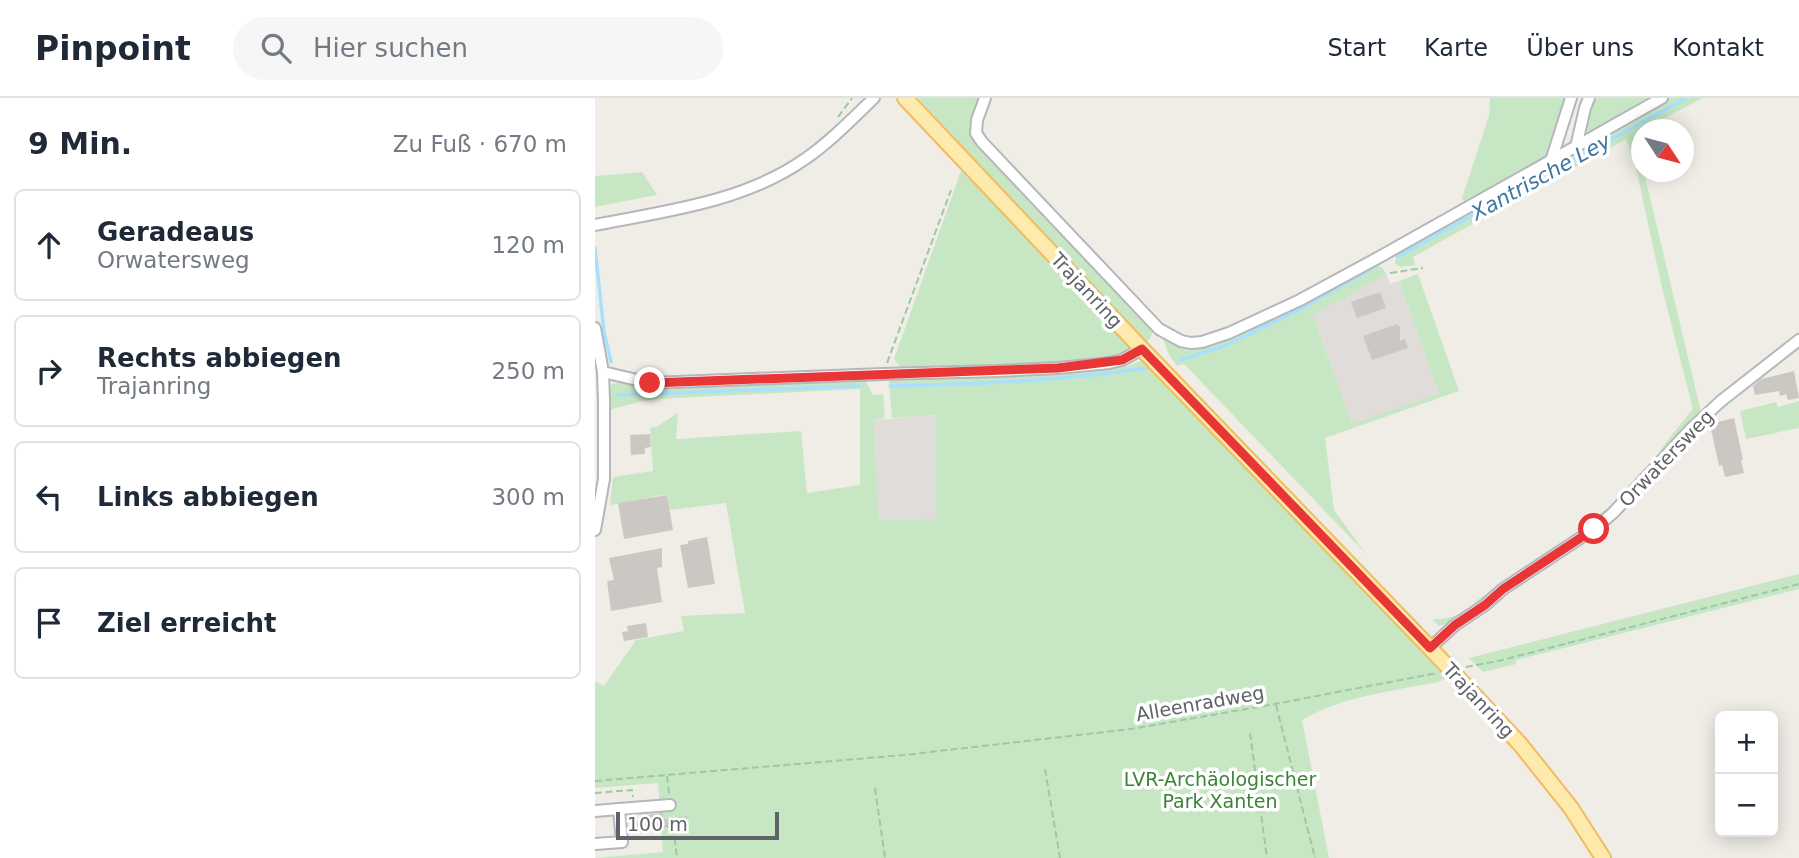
<!DOCTYPE html>
<html lang="de">
<meta charset="utf-8">
<style>
:root{--surface:#fff;--page:#f6f6f7;--text:#1f2937;--muted:#747a83;--line:#e0e1e3}
body{margin:0;font-family:"DejaVu Sans",sans-serif;background:var(--page);color:var(--text)}
.controls{position:absolute;right:21px;bottom:21px;display:grid;overflow:hidden;border-radius:10px;box-shadow:0 4px 18px #0003}
.controls button{width:63px;height:63px;display:grid;place-items:center;padding:0;border:0;border-bottom:2px solid var(--line);background:var(--surface);color:var(--text);font:35px sans-serif}
.compass{position:absolute;left:1036px;top:21px;width:63px;height:63px;border-radius:50%;background:var(--surface);box-shadow:0 4px 18px #0003;rotate:126deg}
.scale{position:absolute;left:21px;bottom:18px;width:163px;box-sizing:border-box;padding-left:7px;border:4px solid #5e6367;border-top:0;font-size:19px;line-height:24px;white-space:nowrap;color:#5e6367;-webkit-text-stroke:5px #fff;paint-order:stroke}
.stop{position:absolute;width:21px;height:21px;margin:-16px;border:5px solid #e83536;border-radius:50%;background:#fff}
.stop.end{background:#e83536;border-color:#fff;box-shadow:0 2px 7px #0008}
.list{margin:0;padding:0;list-style:none}
h2{display:flex;justify-content:space-between;align-items:center;height:91px;margin:0;padding:0 28px;font-size:30px}
h2 small{font-size:23px;font-weight:400;color:var(--muted)}
.list li{display:grid;grid-template-columns:46px 1fr auto;gap:21px;align-items:center;box-sizing:border-box;height:112px;margin:0 14px 14px;padding:0 14px;border:2px solid var(--line);border-radius:10px}
.list b{display:block;font-size:26px;white-space:nowrap}
.list p{margin:0;font-size:23px;white-space:nowrap;color:var(--muted)}
.list em{font-size:23px;font-style:normal;color:var(--muted)}
.icon{flex:none;width:38px;height:38px;fill:none;stroke:currentColor;stroke-width:2;stroke-linecap:round;stroke-linejoin:round}
.map{position:relative;flex:none;width:1204px;height:760px;overflow:hidden}
header{display:flex;align-items:center;gap:42px;box-sizing:border-box;height:98px;padding:0 35px;background:var(--surface);border-bottom:2px solid var(--line)}
header strong{font-size:33px}
nav{display:flex;gap:38px;margin-inline-start:auto;font-size:24px}
.search{width:490px;height:63px;background:var(--page);display:flex;align-items:center;gap:18px;box-sizing:border-box;padding:0 24px;border-radius:38px;color:var(--muted);font-size:26px}
main{display:flex}
aside{flex:1;background:var(--surface)}
.map>svg:first-child{display:block}
.industrial{fill:#dfdcd9}
.green{fill:#c7e7c4}
.lines{fill:none;stroke-linecap:round;stroke-linejoin:round}
.stream{stroke:#a9e0fe;stroke-width:3.5}
.building{fill:#cbc8c3}
.minor-casing{stroke:#b4b7bb;stroke-width:14}
.major-casing{stroke:#f0bc5f;stroke-width:18}
.path{stroke:#9dc8a6;stroke-width:2;stroke-dasharray:7 3.5;stroke-linecap:butt}
.minor{stroke:#fff;stroke-width:10}
.major{stroke:#feeaad;stroke-width:14}
.route{stroke:#e83536;stroke-width:9}
.labels{text-anchor:middle;dominant-baseline:central;stroke-width:7;stroke-linejoin:round;paint-order:stroke}
.street-label{font-size:19px;fill:#5e6367;stroke:#fff}
.park-label{font-size:19px;fill:#398536;stroke:#fff}
.water-label{font-size:21px;font-style:italic;fill:#3f769f;stroke:#fff}
</style>
<header>
<strong>Pinpoint</strong>
<div class="search"><svg class="icon" aria-label="search" viewBox="0 0 24 24"><circle cx="10" cy="10" r="6"/><path d="M15 15l6 6"/></svg>Hier suchen</div>
<nav><a>Start</a><a>Karte</a><a>Über uns</a><a>Kontakt</a></nav>
</header>
<main>
<aside>
<h2>9 Min.<small>Zu Fuß · 670 m</small></h2>
<ul class="list">
<li><svg class="icon" aria-label="ahead" viewBox="0 0 24 24"><path d="M12 20V5M6 11l6-6 6 6"/></svg><div><b>Geradeaus</b><p>Orwatersweg</p></div><em>120 m</em></li>
<li><svg class="icon" aria-label="right" viewBox="0 0 24 24"><path d="M7 20v-9h11M14 6l5 5-5 5"/></svg><div><b>Rechts abbiegen</b><p>Trajanring</p></div><em>250 m</em></li>
<li><svg class="icon" aria-label="left" viewBox="0 0 24 24"><path d="M17 20v-9H6M10 6l-5 5 5 5"/></svg><div><b>Links abbiegen</b></div><em>300 m</em></li>
<li><svg class="icon" aria-label="arrive" viewBox="0 0 24 24"><path d="M6 21V4h12l-3 4 3 4H6"/></svg><div><b>Ziel erreicht</b></div></li>
</ul>
</aside>
<div class="map">
<svg width="1204" height="760" viewBox="0 0 1204 760">
<rect width="100%" height="100%" fill="#f0ede7"/>
<g class="industrial">
<path d="M 791,176 L 795,186 L 804,183 L 844,296 L 757,327 L 718,216 Z"/>
<path d="M 341,317 L 342,421 L 284,422 L 279,322 Z"/>
</g>
<g class="green">
<path d="M 323,0 L 385,0 L 376,27 L 380,44 L 550,223 L 558,233 L 555,241 L 549,245 Z"/>
<path d="M 895,0 L 973,0 L 951,61 L 871,106 L 867,100 L 894,18 Z"/>
<path d="M 998,0 L 1059,0 L 1025,19 L 1018,20 L 994,33 L 990,30 Z"/>
<path d="M 1075,0 L 1108,0 L 1046,32 L 1040,36 L 1046,62 L 1046,74 L 1049,74 L 1106,314 L 1101,318 L 1087,339 L 1017,412 L 866,520 L 844,528 L 837,521 C 852,523 871,515 880,504 L 924,472 L 961,451 L 1016,407 L 1055,370 L 1071,344 L 1098,311 L 1067,190 L 1039,61 L 1031,41 L 818,159 L 820,167 L 806,169 L 800,166 L 802,153 Z"/>
<path d="M 366,73 L 541,251 L 517,261 L 467,266 L 317,272 L 305,269 L 299,261 Z"/>
<path d="M 47,74 L 62,97 L 0,109 L 0,78 Z"/>
<path d="M 779,167 L 787,169 L 791,176 L 718,217 L 757,326 L 844,296 L 804,183 L 823,176 L 864,293 L 730,340 L 739,412 L 771,456 L 589,266 L 582,268 L 574,257 L 567,238 L 583,248 L 602,250 L 650,232 Z"/>
<path d="M 551,261 L 851,580 L 843,584 C 798,593 748,598 707,622 L 734,760 L 0,760 L 68,754 L 63,685 L 0,690 L 0,583 L 9,588 L 41,542 L 89,533 L 86,518 L 150,515 L 131,405 L 75,412 L 72,396 L 15,407 L 18,379 L 58,373 L 55,330 L 61,329 L 83,315 L 81,341 L 206,333 L 212,395 L 265,387 L 265,291 L 79,300 L 52,302 L 13,312 L 12,294 L 17,286 L 29,284 L 51,290 L 265,282 L 271,284 L 278,297 L 288,296 L 290,320 L 279,322 L 284,422 L 341,421 L 341,317 L 297,320 L 294,283 L 501,273 L 533,268 Z"/>
<path d="M 1204,303 L 1204,330 L 1151,341 L 1145,313 L 1181,304 L 1183,309 Z"/>
<path d="M 1204,476 L 1204,491 L 921,562 L 921,566 L 888,574 L 874,560 Z"/>
</g>
<g class="lines">
<g class="stream">
<path d="M 0,150 L 9,234 L 16,264"/>
<path d="M 802,159 L 1091,0"/>
<path d="M 586,262 L 629,248 L 700,214 L 776,171"/>
<path d="M 295,288 C 381,286 467,283 552,270"/>
<path d="M 23,297 L 264,288"/>
</g>
</g>
<g class="building">
<path d="M 785,194 L 791,210 L 762,220 L 756,204 Z"/>
<path d="M 802,226 L 805,229 L 805,243 L 810,241 L 813,250 L 777,262 L 768,238 Z"/>
<path d="M 1199,273 L 1204,300 L 1193,302 L 1191,296 L 1185,298 L 1184,293 L 1160,297 L 1158,288 L 1166,281 Z"/>
<path d="M 1139,320 L 1148,362 L 1146,362 L 1149,375 L 1130,379 L 1127,367 L 1124,368 L 1115,326 Z"/>
<path d="M 55,336 L 56,349 L 50,350 L 50,356 L 36,357 L 35,337 Z"/>
<path d="M 72,397 L 78,432 L 29,441 L 23,405 Z"/>
<path d="M 112,439 L 120,486 L 93,490 L 85,447 L 93,446 L 93,443 Z"/>
<path d="M 67,450 L 67,469 L 62,470 L 67,504 L 16,513 L 12,483 L 19,482 L 14,460 Z"/>
<path d="M 51,525 L 53,539 L 29,543 L 27,534 L 33,533 L 32,528 Z"/>
<path d="M 68,715 L 68,721 L 92,718 L 93,727 L 50,729 L 49,717 Z"/>
</g>
<g class="lines">
<g class="minor-casing">
<g id="minor">
<path d="M 390,0 L 382,22 L 381,35 L 387,44 L 564,231 L 586,243 L 596,245 L 607,244 L 634,235 L 705,202 L 788,157 L 1067,0"/>
<path d="M 981,49 L 990,10 L 994,0"/>
<path d="M 956,63 L 976,0"/>
<path d="M 0,127 C 71,113 149,104 210,61 C 235,44 257,21 279,0"/>
<path d="M 0,230 L 8,274 L 9,302 L 9,381 L 0,432"/>
<path d="M 8,274 L 55,285 L 288,276 L 403,273 L 463,270 L 514,265 L 527,262 L 547,251"/>
<path d="M 835,550 L 860,527 L 890,507 L 908,491 L 999,431 L 1018,415 L 1096,331 L 1126,303 L 1204,242"/>
<path d="M 24,711 L 75,707"/>
<path d="M 0,713 L 24,711 L 27,744 L 0,746"/>
</g>
</g>
<g class="major-casing">
<path id="major" d="M 310,0 L 547,251 L 835,550 L 925,646 L 976,710 L 1008,760"/>
</g>
<g class="path">
<path d="M 243,19 L 257,0"/>
<path d="M 795,175 L 828,170"/>
<path d="M 292,265 L 356,92"/>
<path d="M 871,569 L 903,563 L 1204,486"/>
<path d="M 681,607 L 720,760"/>
<path d="M 655,635 L 672,760"/>
<path d="M 450,671 L 465,760"/>
<path d="M 72,678 L 74,696"/>
<path d="M 0,683 L 309,657 L 536,631 L 680,606 L 842,575"/>
<path d="M 280,690 L 290,760"/>
<path d="M 0,695 L 37,692 L 38,699"/>
<path d="M 77,719 L 82,760"/>
<path d="M 41,722 L 42,730"/>
<path d="M 38,733 L 42,730 L 77,728"/>
</g>
<use href="#minor" class="minor"/>
<use href="#major" class="major"/>
</g>
<g class="lines">
<path class="route" d="M 55,285 L 463,270 L 527,262 L 547,251 L 835,550 L 860,527 L 890,507 L 908,491 L 999,431"/>
</g>
<g class="labels">
<g class="street-label">
<text transform="translate(492 192) rotate(47)">Trajanring</text>
<text transform="translate(1071 360) rotate(-46)">Orwatersweg</text>
<text transform="translate(884 602) rotate(47)">Trajanring</text>
<text transform="translate(605 605) rotate(-10)">Alleenradweg</text>
</g>
<g class="park-label">
<text x="625" y="681">LVR-Archäologischer<tspan x="625" dy="22">Park Xanten</tspan></text>
</g>
<g class="water-label">
<text transform="translate(946 79) rotate(-29)">Xantrische Ley</text>
</g>
</g>
</svg>
<div class="controls">
<button>+</button>
<button>−</button>
</div>
<svg class="compass" viewBox="-18 -18 36 36"><path d="M0-13l5 13h-10z" fill="#e53935"/><path d="M0 13l5-13h-10z" fill="#747a83"/></svg>
<div class="scale">100 m</div>
<div class="stop" style="left:999px;top:431px"></div>
<div class="stop end" style="left:55px;top:285px"></div>
</div>
</main>
